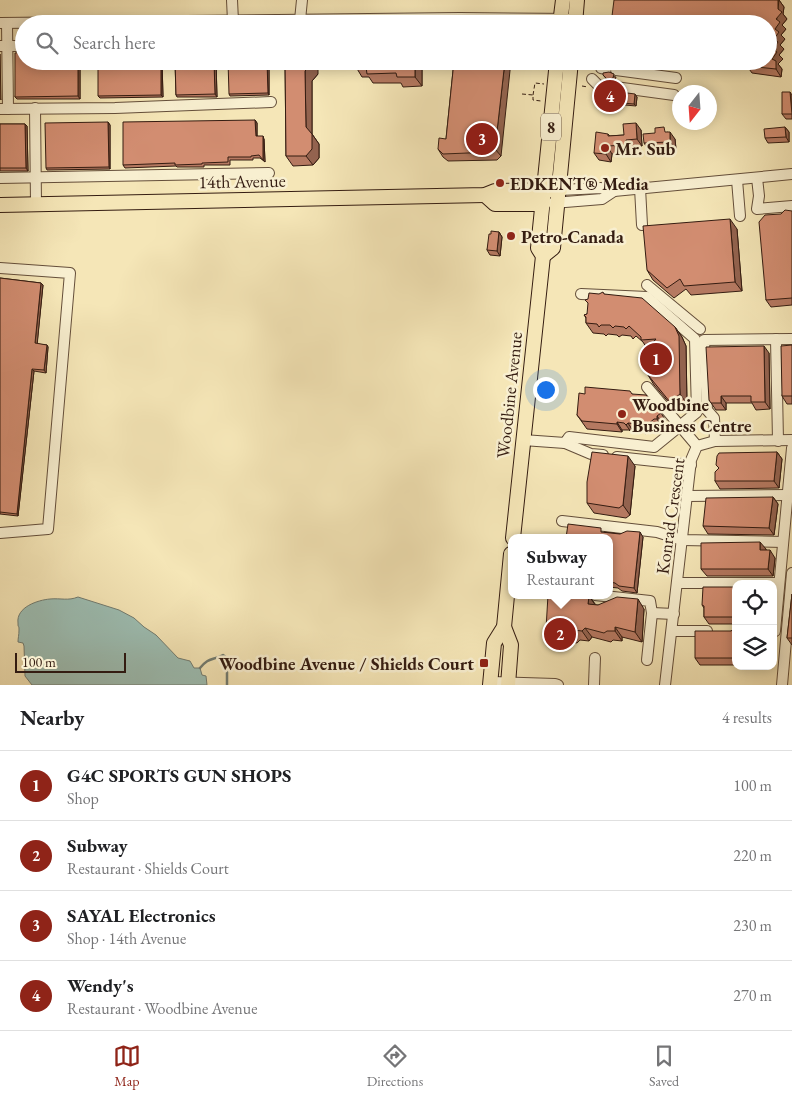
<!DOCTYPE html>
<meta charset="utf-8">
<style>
:root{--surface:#fff;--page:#f2f2f2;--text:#202124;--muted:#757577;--line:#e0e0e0;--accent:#8f2418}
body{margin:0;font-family:"EB Garamond",serif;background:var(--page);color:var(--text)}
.controls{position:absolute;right:15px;bottom:15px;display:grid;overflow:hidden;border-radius:10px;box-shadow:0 2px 12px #0003}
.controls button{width:45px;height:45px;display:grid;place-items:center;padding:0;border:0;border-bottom:1px solid var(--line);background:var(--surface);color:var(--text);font:25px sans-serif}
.compass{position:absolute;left:672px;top:85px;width:45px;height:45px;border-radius:50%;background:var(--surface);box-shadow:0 2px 12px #0003;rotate:197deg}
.scale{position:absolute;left:15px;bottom:12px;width:111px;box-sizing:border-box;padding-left:5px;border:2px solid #341c11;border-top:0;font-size:14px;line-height:18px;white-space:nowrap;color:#341c11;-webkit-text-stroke:4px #f8efd0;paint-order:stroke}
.you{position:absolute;left:545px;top:389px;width:18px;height:18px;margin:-12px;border:4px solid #fff;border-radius:50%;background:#1a73e8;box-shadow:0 0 0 8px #1a73e833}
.badge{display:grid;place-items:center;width:32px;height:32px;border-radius:50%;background:var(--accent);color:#fff;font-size:16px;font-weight:700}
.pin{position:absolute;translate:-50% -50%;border:2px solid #fff;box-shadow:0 1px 5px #0006}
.popup{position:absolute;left:508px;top:534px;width:105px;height:65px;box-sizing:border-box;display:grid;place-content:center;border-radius:10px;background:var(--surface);filter:drop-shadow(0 1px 4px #0005);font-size:16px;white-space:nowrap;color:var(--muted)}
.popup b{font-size:19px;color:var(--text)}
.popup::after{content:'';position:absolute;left:50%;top:100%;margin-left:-10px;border:10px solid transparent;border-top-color:var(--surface)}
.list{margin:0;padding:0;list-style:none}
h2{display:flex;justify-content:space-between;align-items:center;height:65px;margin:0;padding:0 20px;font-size:21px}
h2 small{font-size:16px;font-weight:400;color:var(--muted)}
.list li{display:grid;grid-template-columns:32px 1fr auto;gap:15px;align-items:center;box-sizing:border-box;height:70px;padding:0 20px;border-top:1px solid var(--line)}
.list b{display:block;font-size:19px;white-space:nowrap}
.list p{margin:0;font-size:16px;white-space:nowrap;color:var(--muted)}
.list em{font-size:16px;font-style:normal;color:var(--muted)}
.icon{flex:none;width:28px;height:28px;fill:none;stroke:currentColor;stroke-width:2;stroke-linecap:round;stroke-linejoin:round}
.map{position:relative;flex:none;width:792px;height:685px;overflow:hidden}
.search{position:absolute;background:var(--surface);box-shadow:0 2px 12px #0003;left:15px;right:15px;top:15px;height:55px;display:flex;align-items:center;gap:12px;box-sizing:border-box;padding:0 18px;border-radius:28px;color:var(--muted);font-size:19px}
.sheet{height:345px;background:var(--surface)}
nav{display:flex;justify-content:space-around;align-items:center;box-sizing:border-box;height:70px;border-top:1px solid var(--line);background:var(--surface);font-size:14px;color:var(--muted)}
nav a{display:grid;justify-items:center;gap:2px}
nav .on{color:var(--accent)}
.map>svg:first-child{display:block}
.water{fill:#9dbeb3;stroke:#737d72}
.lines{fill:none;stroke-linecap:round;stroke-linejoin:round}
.stream{stroke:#737d72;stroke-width:2.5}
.minor-casing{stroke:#644e3a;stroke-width:12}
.major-casing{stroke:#341c11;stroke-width:16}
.path{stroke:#341c11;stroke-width:1;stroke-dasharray:4 2.5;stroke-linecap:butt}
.minor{stroke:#f8efd0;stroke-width:10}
.major{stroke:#f5e6b7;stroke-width:14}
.wall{fill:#b57961;stroke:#341c11}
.shaded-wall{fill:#93634f;stroke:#341c11}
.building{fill:#d28d71;stroke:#341c11}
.poi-dot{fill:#8f2418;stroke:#f8efd0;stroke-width:2}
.labels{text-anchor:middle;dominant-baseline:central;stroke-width:5;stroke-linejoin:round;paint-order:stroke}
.shield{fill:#f8efd0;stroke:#6f5b4a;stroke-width:1}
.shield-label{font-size:16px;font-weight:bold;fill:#341c11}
.poi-label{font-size:18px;font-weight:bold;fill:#341c11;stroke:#f8efd0;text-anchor:start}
.street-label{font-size:18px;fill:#341c11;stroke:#f8efd0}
</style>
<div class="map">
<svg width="792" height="685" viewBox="0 0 792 685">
<rect width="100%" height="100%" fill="#f5e6b7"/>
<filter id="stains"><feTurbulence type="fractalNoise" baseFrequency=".004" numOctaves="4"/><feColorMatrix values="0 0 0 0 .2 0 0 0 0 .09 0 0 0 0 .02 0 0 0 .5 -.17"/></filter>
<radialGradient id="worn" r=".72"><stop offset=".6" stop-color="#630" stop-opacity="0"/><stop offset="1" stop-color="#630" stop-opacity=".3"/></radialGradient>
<path class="water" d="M 78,597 L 119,610 L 134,618 L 144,627 L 156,635 L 178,658 L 190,661 L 194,668 L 200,668 L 202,675 L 206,676 L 207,685 L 32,685 L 25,676 L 24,646 L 23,643 L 18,642 C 18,638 19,635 19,630 C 19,623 18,630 18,623 C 16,607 38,600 50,599 C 61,598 68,601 78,597 Z"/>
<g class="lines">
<path class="stream" d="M 200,668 C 209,657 211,661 223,655 L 227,658 L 227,685"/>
<g class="minor-casing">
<g id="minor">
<path d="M 232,0 L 233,21"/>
<path d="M 300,20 L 302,0"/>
<path d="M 0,23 L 460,18 L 575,19"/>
<path d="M 7,23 L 8,109"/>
<path d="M 0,46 L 24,46"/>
<path d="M 601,68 L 606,69"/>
<path d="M 616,70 L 676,78"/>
<path d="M 592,79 L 599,86 L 604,86"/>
<path d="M 615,87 L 674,95"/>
<path d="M 35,108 L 36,204"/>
<path d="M 0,109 L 115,108 L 271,102"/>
<path d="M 0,178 L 269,173"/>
<path d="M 757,178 L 759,196 L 757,209 L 792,206"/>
<path d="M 737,180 L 740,216"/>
<path d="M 640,188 L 642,225"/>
<path d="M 560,190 L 601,188 L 614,191 L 792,174"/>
<path d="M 553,203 L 602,199 L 614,191"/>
<path d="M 0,268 L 70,273 L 48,529 L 0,533"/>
<path d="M 647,285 L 700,329"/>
<path d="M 776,339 L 778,441"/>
<path d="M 647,387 L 697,446"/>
<path d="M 523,440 L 565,443 L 569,437 L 654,447 L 697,412 L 695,339 L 647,297 L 581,294"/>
<path d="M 715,441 L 714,418 L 707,410 L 704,340 L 792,339"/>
<path d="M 565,443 L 591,454 L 603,455"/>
<path d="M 617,457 L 691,465"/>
<path d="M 687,496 L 788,495"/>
<path d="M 562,521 L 657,532 L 682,540 L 783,542"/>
<path d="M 677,583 L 779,583"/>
<path d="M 595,595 L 650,601 L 652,613 L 647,660"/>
<path d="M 652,613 L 674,614"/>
<path d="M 672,631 L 707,631"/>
<path d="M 773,631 L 775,631 L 792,448"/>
<path d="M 491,682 L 555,684 L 558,685"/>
<path d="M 594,685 L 595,658"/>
<path d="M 665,685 L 691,460 L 697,446 L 715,441 L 792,440"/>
<path d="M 782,685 L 792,573"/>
</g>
</g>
<g class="major-casing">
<g id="major">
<path d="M 560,24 L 563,0"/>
<path d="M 575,24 L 577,0"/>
<path d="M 485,195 L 495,204 L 543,204"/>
<path d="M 0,205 L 485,195 L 495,191 L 560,190"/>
<path d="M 543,256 L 553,248 L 571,61"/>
<path d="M 513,538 L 543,256 L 538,248 L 557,61"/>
<path d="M 504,627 L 511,645 L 508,685"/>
<path d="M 490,685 L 494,643 L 504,627 L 511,554"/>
</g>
</g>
<g class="path">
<path d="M 582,86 L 588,87"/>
<path d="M 522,94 L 533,95 L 533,100 L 541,101"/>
<path d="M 533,95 L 535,83 L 544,84"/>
</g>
<use href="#minor" class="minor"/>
<use href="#major" class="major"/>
</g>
<g class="wall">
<path d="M 779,0 L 784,7 L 783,14 L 787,19 L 782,25 L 786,29 L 781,35 L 785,39 L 780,45 L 784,49 L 779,55 L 783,59 L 778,64 L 782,69 L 781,77 L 752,73 L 747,66 Z"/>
<path d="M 24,61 L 80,61 L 80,99 L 17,99 L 15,97 Z"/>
<path d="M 162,61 L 163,97 L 100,98 L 98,96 Z"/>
<path d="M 175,61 L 216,61 L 217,97 L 177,97 L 176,95 Z"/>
<path d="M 269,61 L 269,95 L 230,96 L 229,94 Z"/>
<path d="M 285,61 L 318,74 L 312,81 L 312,134 L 319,144 L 319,158 L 313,165 L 293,166 L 286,156 Z"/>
<path d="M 355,61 L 422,61 L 422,86 L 403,87 L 401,83 L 373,83 L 369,77 L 362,77 L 356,67 Z"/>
<path d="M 454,61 L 501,156 L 497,160 L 448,161 L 443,157 L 438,149 L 446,139 Z"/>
<path d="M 603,75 L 616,77 L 615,80 L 610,83 Z"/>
<path d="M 612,91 L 637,97 L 636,106 L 602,103 L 600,101 Z"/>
<path d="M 792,95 L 792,119 L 786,119 L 782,114 Z"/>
<path d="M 255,120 L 257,123 L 257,136 L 264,139 L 265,162 L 260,158 L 253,158 L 253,160 L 230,160 L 230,165 L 204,165 L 204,167 L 177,167 L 176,166 L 125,168 L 123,165 Z"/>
<path d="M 108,122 L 110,125 L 110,169 L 47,170 L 46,168 Z"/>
<path d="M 0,124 L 25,124 L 27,126 L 28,171 L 0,171 Z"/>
<path d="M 785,127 L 789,132 L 789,142 L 768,143 L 765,138 Z"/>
<path d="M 641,130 L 642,146 L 631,147 L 631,153 L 612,154 L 611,162 L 599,160 L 594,153 L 608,134 L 610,136 L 624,135 Z"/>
<path d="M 668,132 L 675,139 L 676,149 L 649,151 L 644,143 Z"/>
<path d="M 792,211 L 792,305 L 771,307 L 766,300 Z"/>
<path d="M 737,229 L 742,291 L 691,295 L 686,289 L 674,298 L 653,280 L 647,270 Z"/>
<path d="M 499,232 L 502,237 L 500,256 L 490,255 L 487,250 L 491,234 Z"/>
<path d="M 0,278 L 41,283 L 43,285 L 37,344 L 47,345 L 48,347 L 46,373 L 34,371 L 18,516 L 0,514 Z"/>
<path d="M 604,294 L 675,327 L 682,337 L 686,346 L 687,404 L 682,408 L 682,411 L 677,412 L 654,385 L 648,375 L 650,373 L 649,365 L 647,362 L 649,359 L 649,352 L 643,342 L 636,336 L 633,339 L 631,336 L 622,335 L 619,337 L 617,335 L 608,334 L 606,336 L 604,334 L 593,333 L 586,323 L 586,318 L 584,315 L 587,314 Z"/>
<path d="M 792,345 L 792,404 L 787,404 L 782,396 Z"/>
<path d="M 769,353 L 770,409 L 756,410 L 752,403 L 726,403 L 726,410 L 716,410 L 709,400 Z"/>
<path d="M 585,394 L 632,394 L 661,413 L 666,421 L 663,424 L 662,427 L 659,427 L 652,432 L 648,432 L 645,434 L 643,431 L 633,431 L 632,433 L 629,430 L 622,430 L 622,432 L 587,429 L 577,415 Z"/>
<path d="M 777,452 L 782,459 L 779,488 L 720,489 L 715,481 L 719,469 Z"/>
<path d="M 635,466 L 630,515 L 626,518 L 594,513 L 587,503 Z"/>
<path d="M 773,497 L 778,504 L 774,535 L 708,534 L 703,526 Z"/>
<path d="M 604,532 L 643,537 L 637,593 L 622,591 L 618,588 L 609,587 L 609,538 Z"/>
<path d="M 766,549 L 766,550 L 775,558 L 773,576 L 707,576 L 701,569 Z"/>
<path d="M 736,587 L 736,624 L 709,624 L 704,617 L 704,608 L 702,605 Z"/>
<path d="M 792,594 L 792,645 L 787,638 Z"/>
<path d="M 589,596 L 596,605 L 644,609 L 642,642 L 622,637 L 622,641 L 613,640 L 611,642 L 592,637 L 589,641 L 580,640 L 577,643 L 553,639 L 546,629 Z"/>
<path d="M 736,628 L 736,665 L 700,665 L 695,658 L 731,631 Z"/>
</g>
<g class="shaded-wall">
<path d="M 779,0 L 784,7 L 783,14 L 787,19 L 782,25 L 786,29 L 781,35 L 785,39 L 780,45 L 784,49 L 779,55 L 783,59 L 778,64 L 782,69 L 781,77 L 776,69 L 772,59 Z"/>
<path d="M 0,54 L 0,55 L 1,100 L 0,98 Z"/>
<path d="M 78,61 L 80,61 L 80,99 L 78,96 Z"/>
<path d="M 161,61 L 162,61 L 163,97 L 161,95 Z"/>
<path d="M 214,61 L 216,61 L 217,97 L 215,94 Z"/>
<path d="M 267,61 L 269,61 L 269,95 L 268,93 Z"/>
<path d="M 311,61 L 318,61 L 318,74 L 312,81 L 312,134 L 319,144 L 319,158 L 313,165 L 306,156 L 306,127 L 305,71 Z"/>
<path d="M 415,61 L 422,61 L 422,86 L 415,77 Z"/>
<path d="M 505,61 L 511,61 L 501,156 L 495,149 Z"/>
<path d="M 790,92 L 792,95 L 792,114 Z"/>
<path d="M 635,94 L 637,97 L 636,106 L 634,104 Z"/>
<path d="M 255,120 L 257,123 L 257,139 L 256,136 Z"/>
<path d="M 108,122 L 110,125 L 110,169 L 109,167 Z"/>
<path d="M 636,123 L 641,130 L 642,146 L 637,139 Z"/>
<path d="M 25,124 L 27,126 L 28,171 L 26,168 Z"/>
<path d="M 785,127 L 789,132 L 789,142 L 786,137 Z"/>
<path d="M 670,132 L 675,139 L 676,149 L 670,142 Z"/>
<path d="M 263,136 L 264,139 L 265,162 L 263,160 Z"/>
<path d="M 626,140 L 631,147 L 631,153 L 626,145 Z"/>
<path d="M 607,146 L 612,154 L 611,162 L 606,154 Z"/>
<path d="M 730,219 L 737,229 L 742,291 L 735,282 Z"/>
<path d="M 499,232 L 502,237 L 500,256 L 497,251 Z"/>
<path d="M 41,283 L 43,285 L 37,346 L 35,343 Z"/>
<path d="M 675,327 L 682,337 L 686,346 L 687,404 L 680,394 Z"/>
<path d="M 47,345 L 48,347 L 46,373 L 44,370 Z"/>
<path d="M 764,346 L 769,353 L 770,409 L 765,402 Z"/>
<path d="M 32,369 L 34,371 L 18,516 L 17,514 Z"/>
<path d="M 721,396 L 726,403 L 726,410 L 721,403 Z"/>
<path d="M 675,398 L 682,408 L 682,411 L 675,401 Z"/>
<path d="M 657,416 L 663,424 L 662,427 L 657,419 Z"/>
<path d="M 617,422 L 622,430 L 622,432 L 617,424 Z"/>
<path d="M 628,423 L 633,431 L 632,433 L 626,425 Z"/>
<path d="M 777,452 L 782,459 L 779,488 L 774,481 Z"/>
<path d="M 628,456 L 635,466 L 630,515 L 623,505 Z"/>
<path d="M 773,497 L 778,504 L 774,535 L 769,528 Z"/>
<path d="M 640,532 L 643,537 L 637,593 L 634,588 Z"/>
<path d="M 760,542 L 766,549 L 766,558 L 760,550 Z"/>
<path d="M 770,550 L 775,558 L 773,576 L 768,569 Z"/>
<path d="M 589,596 L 596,606 L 588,604 Z"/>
<path d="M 638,599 L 644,609 L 642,642 L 635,632 Z"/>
<path d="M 615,627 L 622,637 L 622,641 L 615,631 Z"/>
<path d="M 585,628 L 592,637 L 589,641 L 582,631 Z"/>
</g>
<g class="building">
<path d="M 614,0 L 778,0 L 778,9 L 782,12 L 776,19 L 780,22 L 775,29 L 779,32 L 774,39 L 778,42 L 773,49 L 777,52 L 772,59 L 776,61 L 776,69 L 747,66 L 748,61 L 768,61 L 768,24 L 611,24 Z"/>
<path d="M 24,52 L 24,61 L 78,61 L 78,96 L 15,97 L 15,53 Z"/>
<path d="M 98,61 L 161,61 L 161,95 L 98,96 Z"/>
<path d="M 175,61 L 214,61 L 215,94 L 176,95 Z"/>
<path d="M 228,61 L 267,61 L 268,93 L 229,94 Z"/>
<path d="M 285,61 L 311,61 L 311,64 L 305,71 L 306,127 L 312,134 L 312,149 L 306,156 L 286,156 Z"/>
<path d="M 355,61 L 415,61 L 415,77 L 397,77 L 396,73 L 367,74 L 366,67 L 356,67 Z"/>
<path d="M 454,61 L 505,61 L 495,149 L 492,152 L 443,154 L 438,149 L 439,138 L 446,139 Z"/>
<path d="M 609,72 L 614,74 L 613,78 L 608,80 L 603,75 L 603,73 Z"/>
<path d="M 607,88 L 612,91 L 635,94 L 634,104 L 600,101 L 601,90 Z"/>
<path d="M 782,92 L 790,92 L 792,114 L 782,114 Z"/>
<path d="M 255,120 L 256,136 L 263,136 L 263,160 L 259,155 L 251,156 L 251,157 L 228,157 L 228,162 L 202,163 L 202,164 L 175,165 L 175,163 L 123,165 L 123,122 Z"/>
<path d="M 108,122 L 109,167 L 46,168 L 45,123 Z"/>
<path d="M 636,123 L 637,139 L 626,140 L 626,145 L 607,146 L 606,154 L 594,153 L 596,132 L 608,134 L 608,136 L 624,135 L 623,124 Z"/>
<path d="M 0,124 L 25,124 L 26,168 L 0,168 Z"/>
<path d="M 664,127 L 665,132 L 670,132 L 670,142 L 644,143 L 643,134 L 655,133 L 655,128 Z"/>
<path d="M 785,127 L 786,137 L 765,138 L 764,129 Z"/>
<path d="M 785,210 L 792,211 L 792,298 L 766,300 L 759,222 L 765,215 L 781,214 Z"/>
<path d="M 730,219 L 735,282 L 684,286 L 680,279 L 667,288 L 647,270 L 643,226 Z"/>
<path d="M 491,231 L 499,232 L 497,251 L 487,250 L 489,234 L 491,234 Z"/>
<path d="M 0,278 L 41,283 L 35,343 L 47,345 L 44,370 L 32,369 L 17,514 L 0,512 Z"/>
<path d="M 603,292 L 604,294 L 642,298 L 675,327 L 679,336 L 680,394 L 675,398 L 675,401 L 670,402 L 648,375 L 650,373 L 649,364 L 647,362 L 649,359 L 649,350 L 647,349 L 656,339 L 641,340 L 641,337 L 629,326 L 626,329 L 624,327 L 615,326 L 613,328 L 610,325 L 601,325 L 599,327 L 597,324 L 586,323 L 586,317 L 584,315 L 587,314 L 588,303 L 585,300 L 588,299 L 589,293 L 599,294 Z"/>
<path d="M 792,345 L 792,396 L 782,396 L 781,346 Z"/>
<path d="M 764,346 L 765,402 L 751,402 L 751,396 L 721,396 L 721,403 L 711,403 L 709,400 L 706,347 Z"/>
<path d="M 585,387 L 630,391 L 632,394 L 646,395 L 661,413 L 657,416 L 657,419 L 654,419 L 647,425 L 642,425 L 640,427 L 638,424 L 628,423 L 626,425 L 624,423 L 617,422 L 617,424 L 582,421 L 577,415 L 579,393 L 585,394 Z"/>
<path d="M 592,452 L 628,456 L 623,505 L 619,508 L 587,503 L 587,482 Z"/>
<path d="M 777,452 L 774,481 L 715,481 L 715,472 L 719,468 L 716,465 L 717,456 L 719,453 Z"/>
<path d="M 773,497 L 769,528 L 703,526 L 706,498 Z"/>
<path d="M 568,524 L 601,528 L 601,532 L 620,534 L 627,531 L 640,532 L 634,588 L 619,586 L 615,583 L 609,582 L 609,538 L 566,538 Z"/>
<path d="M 760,542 L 760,550 L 770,550 L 768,569 L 701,569 L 701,543 Z"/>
<path d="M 703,587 L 736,587 L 736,617 L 704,617 L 704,606 L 702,605 Z"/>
<path d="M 792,594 L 792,638 L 787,638 Z"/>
<path d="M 548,595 L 589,596 L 588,604 L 598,605 L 617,597 L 638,599 L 635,632 L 615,627 L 615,631 L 607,631 L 604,633 L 585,628 L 582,631 L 573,630 L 570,633 L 546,629 Z"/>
<path d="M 736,628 L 736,658 L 695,658 L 695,631 L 731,631 Z"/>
</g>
<g class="poi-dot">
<circle cx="605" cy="148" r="5"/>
<circle cx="500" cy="183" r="5"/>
<circle cx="511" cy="236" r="5"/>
<circle cx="622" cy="414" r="5"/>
<rect x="479" y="658" width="10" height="10" rx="2.5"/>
</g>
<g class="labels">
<rect class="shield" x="541" y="113.5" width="20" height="27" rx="4"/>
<g class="shield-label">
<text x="551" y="127">8</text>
</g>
<g class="poi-label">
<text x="615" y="148">Mr. Sub</text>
<text x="510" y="183">EDKENT® Media</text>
<text x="521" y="236">Petro-Canada</text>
<text x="632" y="404">Woodbine<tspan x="632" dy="21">Business Centre</tspan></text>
<text x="474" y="663" text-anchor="end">Woodbine Avenue / Shields Court</text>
</g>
<g class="street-label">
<text transform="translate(242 181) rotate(-1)">14th Avenue</text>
<text transform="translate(509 395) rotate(-84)">Woodbine Avenue</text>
<text transform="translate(670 516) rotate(-82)">Konrad Crescent</text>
</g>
</g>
<rect width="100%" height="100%" filter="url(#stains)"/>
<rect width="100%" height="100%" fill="url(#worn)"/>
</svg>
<div class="controls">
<button><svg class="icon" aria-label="locate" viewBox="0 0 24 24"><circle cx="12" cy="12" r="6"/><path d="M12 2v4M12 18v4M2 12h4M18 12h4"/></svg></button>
<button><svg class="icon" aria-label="layers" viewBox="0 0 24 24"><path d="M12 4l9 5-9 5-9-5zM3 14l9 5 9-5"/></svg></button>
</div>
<svg class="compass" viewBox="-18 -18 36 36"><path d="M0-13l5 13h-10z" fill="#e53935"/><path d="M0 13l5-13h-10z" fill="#757577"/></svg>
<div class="scale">100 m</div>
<div class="you"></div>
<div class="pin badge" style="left:656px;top:359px">1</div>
<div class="pin badge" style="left:560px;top:634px">2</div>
<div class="popup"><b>Subway</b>Restaurant</div>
<div class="pin badge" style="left:482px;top:139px">3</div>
<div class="pin badge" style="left:610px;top:96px">4</div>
<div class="search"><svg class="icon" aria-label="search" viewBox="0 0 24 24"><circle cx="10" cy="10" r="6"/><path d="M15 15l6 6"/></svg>Search here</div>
</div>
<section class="sheet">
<h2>Nearby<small>4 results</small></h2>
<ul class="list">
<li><span class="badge">1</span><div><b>G4C SPORTS GUN SHOPS</b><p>Shop</p></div><em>100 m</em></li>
<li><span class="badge">2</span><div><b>Subway</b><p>Restaurant · Shields Court</p></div><em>220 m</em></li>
<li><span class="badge">3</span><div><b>SAYAL Electronics</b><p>Shop · 14th Avenue</p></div><em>230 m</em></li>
<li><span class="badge">4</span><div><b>Wendy's</b><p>Restaurant · Woodbine Avenue</p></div><em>270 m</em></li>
</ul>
</section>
<nav>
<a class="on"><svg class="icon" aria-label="map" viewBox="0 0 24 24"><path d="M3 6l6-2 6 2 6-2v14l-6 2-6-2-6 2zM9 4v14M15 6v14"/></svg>Map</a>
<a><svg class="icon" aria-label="directions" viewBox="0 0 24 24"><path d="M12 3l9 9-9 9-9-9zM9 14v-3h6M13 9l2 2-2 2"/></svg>Directions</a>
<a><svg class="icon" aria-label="saved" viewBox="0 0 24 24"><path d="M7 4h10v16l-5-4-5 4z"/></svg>Saved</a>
</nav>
